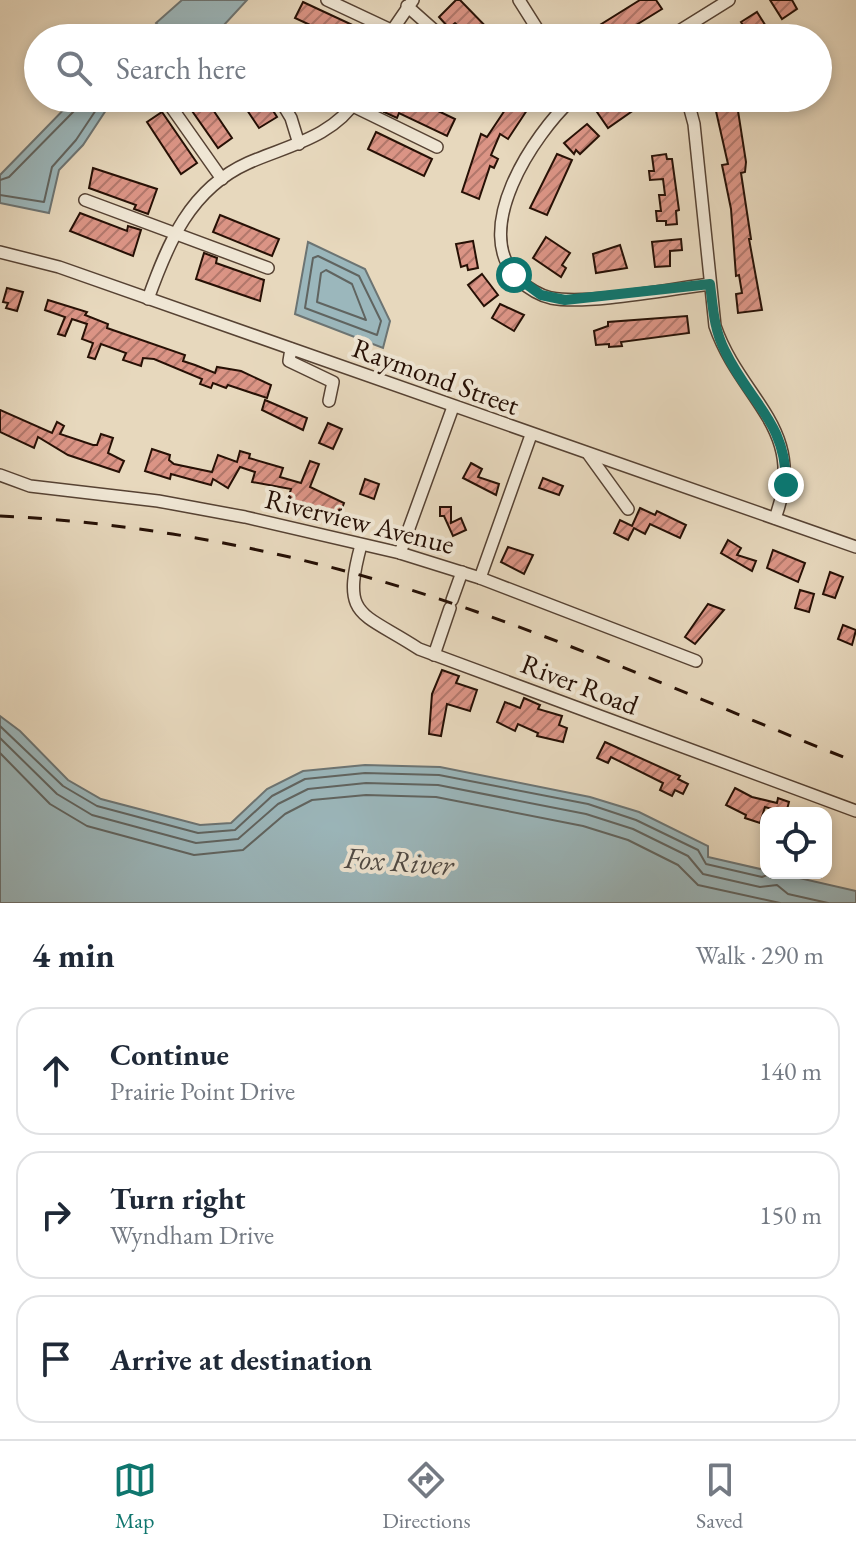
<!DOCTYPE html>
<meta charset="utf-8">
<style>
:root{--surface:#fff;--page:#f2f2f3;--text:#1f2937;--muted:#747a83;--line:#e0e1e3;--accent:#0f766e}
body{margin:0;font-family:"EB Garamond",serif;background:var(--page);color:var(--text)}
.controls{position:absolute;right:24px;bottom:24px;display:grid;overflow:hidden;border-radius:16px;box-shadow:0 4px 12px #0003}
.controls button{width:72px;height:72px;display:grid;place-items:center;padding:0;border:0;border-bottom:2px solid var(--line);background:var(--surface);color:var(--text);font:40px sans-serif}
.stop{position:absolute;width:24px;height:24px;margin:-18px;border:6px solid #0f766e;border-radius:50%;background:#fff}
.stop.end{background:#0f766e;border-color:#fff;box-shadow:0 2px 8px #0008}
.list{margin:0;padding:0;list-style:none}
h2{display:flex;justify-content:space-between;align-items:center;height:104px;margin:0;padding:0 32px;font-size:34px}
h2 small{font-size:26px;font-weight:400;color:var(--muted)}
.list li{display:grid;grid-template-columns:52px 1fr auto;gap:24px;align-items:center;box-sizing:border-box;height:128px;margin:0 16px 16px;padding:0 16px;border:2px solid var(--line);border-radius:24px}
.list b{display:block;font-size:30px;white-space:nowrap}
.list p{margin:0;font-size:26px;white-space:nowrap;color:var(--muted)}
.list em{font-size:26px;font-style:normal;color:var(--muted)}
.icon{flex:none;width:44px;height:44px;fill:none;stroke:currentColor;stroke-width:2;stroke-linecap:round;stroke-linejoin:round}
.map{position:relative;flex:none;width:856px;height:903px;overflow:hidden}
.search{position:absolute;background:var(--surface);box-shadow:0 4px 12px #0003;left:24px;right:24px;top:24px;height:88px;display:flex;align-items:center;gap:20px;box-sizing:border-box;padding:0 28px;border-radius:44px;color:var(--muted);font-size:30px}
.sheet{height:536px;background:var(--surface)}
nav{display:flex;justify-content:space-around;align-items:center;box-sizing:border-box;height:112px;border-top:2px solid var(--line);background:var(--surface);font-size:22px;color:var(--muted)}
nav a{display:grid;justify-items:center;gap:4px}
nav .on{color:var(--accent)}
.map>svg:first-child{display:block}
.water{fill:#9bb7bc;stroke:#6c7473;stroke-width:2}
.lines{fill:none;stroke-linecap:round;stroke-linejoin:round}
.shore{stroke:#606460;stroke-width:2}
.building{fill:url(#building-hatch);stroke:#261005;stroke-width:2}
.minor-casing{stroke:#564233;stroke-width:14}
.minor{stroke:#efe6d4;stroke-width:11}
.rail{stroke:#261005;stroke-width:3;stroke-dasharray:14 14;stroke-linecap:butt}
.route{stroke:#0f766e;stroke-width:10}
.labels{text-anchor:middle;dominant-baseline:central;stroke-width:8;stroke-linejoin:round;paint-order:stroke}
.street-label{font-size:28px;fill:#261005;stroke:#efe6d4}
.water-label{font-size:30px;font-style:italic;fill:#4f4a45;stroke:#efe6d4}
</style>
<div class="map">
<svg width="856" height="903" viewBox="0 0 856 903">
<defs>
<pattern id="building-hatch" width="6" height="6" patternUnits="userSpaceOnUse" patternTransform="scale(2)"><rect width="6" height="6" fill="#db9485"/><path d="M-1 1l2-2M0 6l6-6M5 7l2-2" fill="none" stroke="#b1776b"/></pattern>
</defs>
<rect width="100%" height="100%" fill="#e7d8bd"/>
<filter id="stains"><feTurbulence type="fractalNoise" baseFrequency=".0025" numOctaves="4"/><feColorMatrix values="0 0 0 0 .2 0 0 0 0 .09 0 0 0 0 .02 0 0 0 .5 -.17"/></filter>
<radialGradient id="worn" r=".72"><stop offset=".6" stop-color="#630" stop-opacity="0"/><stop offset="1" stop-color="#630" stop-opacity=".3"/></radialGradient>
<g class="water">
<path d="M 182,0 L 247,0 L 212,38 L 169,38 L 156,23 Z"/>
<path d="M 75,98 L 114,98 L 83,145 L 59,170 L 49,213 L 0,203 L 0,175 Z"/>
<path d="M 308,242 L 365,269 L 390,321 L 383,348 L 295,314 Z"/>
<path d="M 0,716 L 20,731 L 68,780 L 101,799 L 200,825 L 231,823 L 267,789 L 303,771 L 365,765 L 440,767 L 590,797 L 639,812 L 708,846 L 708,857 L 856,891 L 856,903 L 0,903 Z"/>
</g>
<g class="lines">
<g class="shore">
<path d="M 0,180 L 9,177 L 78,107 L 80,98"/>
<path d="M 0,195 L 44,202 L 52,167 L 76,140 L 104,98"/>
<path d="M 318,256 L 359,276 L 381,321 L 377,335 L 305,308 L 313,258 Z"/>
<path d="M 326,270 L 352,284 L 366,320 L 317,302 L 321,273 Z"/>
<path d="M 0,726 L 63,786 L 97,806 L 198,833 L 235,830 L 272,796 L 305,779 L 365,773 L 439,775 L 588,804 L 636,820 L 698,850 L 706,864 L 762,877 L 772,873"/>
<path d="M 0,738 L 57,794 L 92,815 L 196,843 L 238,839 L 278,804 L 308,789 L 366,783 L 438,785 L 586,814 L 633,829 L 688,856 L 703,874 L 760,887 L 777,885 L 788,894 L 828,903"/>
<path d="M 0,753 L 50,804 L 87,826 L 194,855 L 243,850 L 285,814 L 312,800 L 366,795 L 436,797 L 583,826 L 628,840 L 678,865 L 698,885 L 780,903"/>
</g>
</g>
<g class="building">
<path d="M 456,0 L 460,0 L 497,38 L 470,38 L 455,23 L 449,28 L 439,17 Z"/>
<path d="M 640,0 L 656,0 L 662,9 L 615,38 L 579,38 Z"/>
<path d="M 770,0 L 792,0 L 797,9 L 782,19 Z"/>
<path d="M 303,2 L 359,28 L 355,38 L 338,38 L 295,18 Z"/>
<path d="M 757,12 L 767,28 L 751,38 L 741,22 Z"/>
<path d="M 183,98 L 205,98 L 232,138 L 218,148 Z"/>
<path d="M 239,98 L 265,98 L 277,117 L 259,128 Z"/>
<path d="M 391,98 L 411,98 L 455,119 L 447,136 L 399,113 L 397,118 L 384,112 Z"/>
<path d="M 513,98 L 535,98 L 508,139 L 500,134 L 491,155 L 498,159 L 494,168 L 490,166 L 479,199 L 462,192 L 481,134 L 487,137 Z"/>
<path d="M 619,98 L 651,98 L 608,128 L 597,112 Z"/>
<path d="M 713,98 L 736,98 L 746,162 L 745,172 L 741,173 L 751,239 L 749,239 L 762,310 L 738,313 L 736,294 L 742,293 L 739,275 L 736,276 L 731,209 L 722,165 L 728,164 Z"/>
<path d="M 162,112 L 197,163 L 181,174 L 147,122 Z"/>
<path d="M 587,124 L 599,136 L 580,154 L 576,150 L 574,154 L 564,143 Z"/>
<path d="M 376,132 L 432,159 L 424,176 L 368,149 Z"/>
<path d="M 557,154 L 572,160 L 547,215 L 530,208 Z"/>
<path d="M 666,154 L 667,159 L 672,159 L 679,210 L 676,211 L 677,224 L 666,225 L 666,221 L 657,221 L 656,211 L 661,211 L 659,195 L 665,195 L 663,179 L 650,180 L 649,171 L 654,171 L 652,156 Z"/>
<path d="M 93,168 L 157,189 L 148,214 L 134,209 L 136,205 L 89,188 Z"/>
<path d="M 80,213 L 127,231 L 128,226 L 141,230 L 133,256 L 70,231 Z"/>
<path d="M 220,215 L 279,239 L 272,256 L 213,232 Z"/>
<path d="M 546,237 L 570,253 L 562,265 L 566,268 L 561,277 L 533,258 Z"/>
<path d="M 681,239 L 682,250 L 670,251 L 670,266 L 655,267 L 652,242 Z"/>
<path d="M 473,241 L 478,268 L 468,270 L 467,265 L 461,267 L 456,244 Z"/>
<path d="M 620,245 L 627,268 L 596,273 L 593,254 Z"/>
<path d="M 204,253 L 217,258 L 216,263 L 264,280 L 260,301 L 196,279 Z"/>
<path d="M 482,274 L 498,295 L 484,306 L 468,285 Z"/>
<path d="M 7,288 L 23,292 L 17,311 L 6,308 L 8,303 L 3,302 Z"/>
<path d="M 48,300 L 87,312 L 85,315 L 108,324 L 107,328 L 185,355 L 183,361 L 195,365 L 215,373 L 217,367 L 241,371 L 271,385 L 267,398 L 228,385 L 226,388 L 213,383 L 211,388 L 200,384 L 202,379 L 154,359 L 143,358 L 141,366 L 123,360 L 126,353 L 101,344 L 95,359 L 88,357 L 93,343 L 82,339 L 87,324 L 72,319 L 65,336 L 58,334 L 65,317 L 45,310 Z"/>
<path d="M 500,304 L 524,315 L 514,331 L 492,318 Z"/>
<path d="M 687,316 L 689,333 L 621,342 L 622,346 L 609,347 L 609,344 L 596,345 L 594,331 L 608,326 L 608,322 Z"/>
<path d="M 265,400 L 307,418 L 303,430 L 262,410 Z"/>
<path d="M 0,410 L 52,433 L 57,422 L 64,426 L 60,434 L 93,445 L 97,445 L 101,434 L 113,438 L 108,453 L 124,461 L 119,472 L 68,455 L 38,437 L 34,448 L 0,432 Z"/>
<path d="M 328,423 L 342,429 L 333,449 L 319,443 Z"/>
<path d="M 152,449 L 170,455 L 169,460 L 174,464 L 212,472 L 218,455 L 237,462 L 240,451 L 250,454 L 249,458 L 283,468 L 280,477 L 301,483 L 310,461 L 319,464 L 310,487 L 344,503 L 339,516 L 288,499 L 291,489 L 252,482 L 255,472 L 240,467 L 228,488 L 213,479 L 211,485 L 171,474 L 170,479 L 145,471 Z"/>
<path d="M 471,463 L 482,469 L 478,477 L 499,484 L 496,495 L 463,478 Z"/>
<path d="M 543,478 L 563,486 L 559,495 L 539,488 Z"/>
<path d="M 365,479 L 379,484 L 374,499 L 360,494 Z"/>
<path d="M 440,507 L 451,507 L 451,523 L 461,518 L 466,530 L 453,536 L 444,516 L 440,516 Z"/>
<path d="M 640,508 L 655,515 L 657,511 L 686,525 L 680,538 L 650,524 L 645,534 L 634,528 L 628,540 L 614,533 L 620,520 L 632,526 Z"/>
<path d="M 728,540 L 741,548 L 737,555 L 756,561 L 752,571 L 721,553 Z"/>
<path d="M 508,547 L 533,555 L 524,574 L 501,562 Z"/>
<path d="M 773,550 L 805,563 L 798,582 L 767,568 Z"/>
<path d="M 830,572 L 843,577 L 835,598 L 823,594 Z"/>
<path d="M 800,590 L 814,594 L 809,612 L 795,608 Z"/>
<path d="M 708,604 L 724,610 L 695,644 L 685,637 Z"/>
<path d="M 843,625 L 856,630 L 852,645 L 838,639 Z"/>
<path d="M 442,670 L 459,676 L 456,683 L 477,690 L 470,711 L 447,704 L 441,736 L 429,734 L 432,694 Z"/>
<path d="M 524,698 L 540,705 L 538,709 L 562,716 L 559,725 L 567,728 L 563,742 L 537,736 L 538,733 L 518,724 L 515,731 L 497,722 L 505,702 L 520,708 Z"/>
<path d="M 605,742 L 680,776 L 678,779 L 688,784 L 683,794 L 675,790 L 672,796 L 660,790 L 663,783 L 611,757 L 608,763 L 597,758 Z"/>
<path d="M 735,788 L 752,797 L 777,803 L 778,798 L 789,802 L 786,813 L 765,807 L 760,823 L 745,818 L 746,815 L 726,805 Z"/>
</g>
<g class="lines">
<g class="minor-casing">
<g id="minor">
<path d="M 327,0 L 391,30"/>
<path d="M 519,0 L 543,38"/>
<path d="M 407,6 L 443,38"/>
<path d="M 387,38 L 413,0"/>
<path d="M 668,38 L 729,0"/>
<path d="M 279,98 L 291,118 L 299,144"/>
<path d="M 573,98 C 533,135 469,231 519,280 C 529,289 538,295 551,298 C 588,305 670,289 710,284"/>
<path d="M 687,98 L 694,124 L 715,326 C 741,401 809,429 775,518"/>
<path d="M 167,101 L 222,179"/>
<path d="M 353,106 L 437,147"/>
<path d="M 85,200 L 268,268"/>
<path d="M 0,252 L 59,267 L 856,547"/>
<path d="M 148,299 C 168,243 190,189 248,163 C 289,145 332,138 358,98"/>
<path d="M 291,349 L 289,361 L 333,382 L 329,401"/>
<path d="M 589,455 L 628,509"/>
<path d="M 0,475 L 30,486 L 158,501 L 245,517 L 400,553 L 480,578 L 696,661"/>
<path d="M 361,545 C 341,619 361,611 419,649 L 856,811"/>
<path d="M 400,553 L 453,407"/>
<path d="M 480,578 L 531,435"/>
<path d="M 452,600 L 462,572"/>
<path d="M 434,655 L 450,608"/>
</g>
</g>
<use href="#minor" class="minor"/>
<path class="rail" d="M 0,516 C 147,523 294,552 433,597 C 577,644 716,707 856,762"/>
</g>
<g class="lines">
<path class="route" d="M 514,275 L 541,295 L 565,300 L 710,284 C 713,308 714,330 725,351 C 749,402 787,422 786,485"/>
</g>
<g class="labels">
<g class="street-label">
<text transform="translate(436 376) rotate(20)">Raymond Street</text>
<text transform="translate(360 521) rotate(14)">Riverview Avenue</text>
<text transform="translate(580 684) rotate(21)">River Road</text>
</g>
<g class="water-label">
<text transform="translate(399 861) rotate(4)">Fox River</text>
</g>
</g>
<rect width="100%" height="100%" filter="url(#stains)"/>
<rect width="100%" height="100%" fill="url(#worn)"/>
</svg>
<div class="controls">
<button><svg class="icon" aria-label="locate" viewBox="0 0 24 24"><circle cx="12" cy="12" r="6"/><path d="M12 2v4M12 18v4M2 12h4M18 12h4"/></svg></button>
</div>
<div class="stop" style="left:514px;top:275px"></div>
<div class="stop end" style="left:786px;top:485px"></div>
<div class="search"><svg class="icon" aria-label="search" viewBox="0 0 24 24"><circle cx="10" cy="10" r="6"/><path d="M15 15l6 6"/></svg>Search here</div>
</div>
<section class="sheet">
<h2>4 min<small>Walk · 290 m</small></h2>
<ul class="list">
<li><svg class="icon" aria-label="ahead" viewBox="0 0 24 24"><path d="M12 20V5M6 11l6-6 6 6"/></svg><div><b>Continue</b><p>Prairie Point Drive</p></div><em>140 m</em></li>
<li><svg class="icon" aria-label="right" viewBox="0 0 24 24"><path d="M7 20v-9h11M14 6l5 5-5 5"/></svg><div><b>Turn right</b><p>Wyndham Drive</p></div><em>150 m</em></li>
<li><svg class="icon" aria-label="arrive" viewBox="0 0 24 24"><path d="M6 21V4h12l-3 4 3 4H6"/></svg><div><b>Arrive at destination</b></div></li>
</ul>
</section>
<nav>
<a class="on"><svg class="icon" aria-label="map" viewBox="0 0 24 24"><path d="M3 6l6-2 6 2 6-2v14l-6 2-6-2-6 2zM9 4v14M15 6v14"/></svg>Map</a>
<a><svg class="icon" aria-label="directions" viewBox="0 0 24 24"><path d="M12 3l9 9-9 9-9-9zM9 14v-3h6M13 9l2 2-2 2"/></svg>Directions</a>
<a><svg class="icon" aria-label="saved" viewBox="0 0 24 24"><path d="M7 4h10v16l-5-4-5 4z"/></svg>Saved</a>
</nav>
